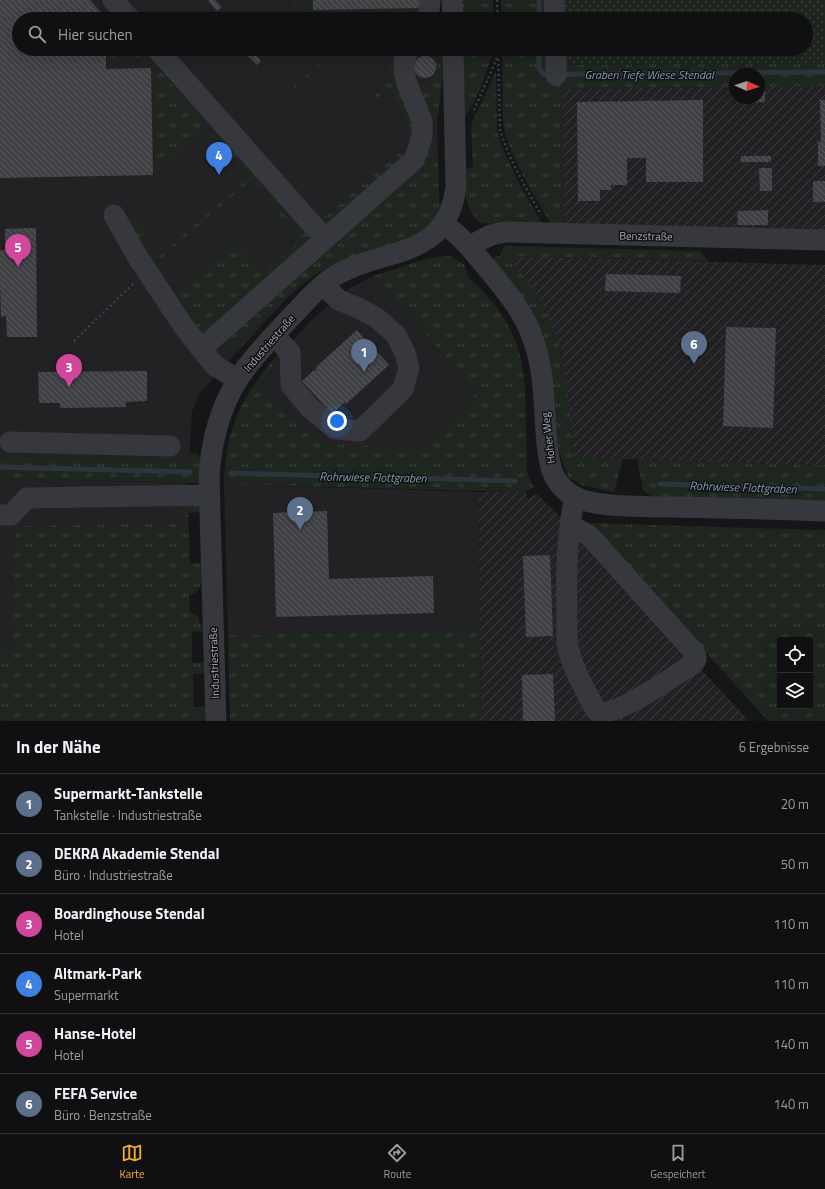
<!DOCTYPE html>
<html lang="de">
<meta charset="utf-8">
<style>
:root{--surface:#101012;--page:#1e1e20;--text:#f1f3f6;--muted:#9c9d9f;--line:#303032;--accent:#f2b134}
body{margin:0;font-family:"Titillium Web",sans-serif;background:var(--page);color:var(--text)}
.controls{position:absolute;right:12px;bottom:12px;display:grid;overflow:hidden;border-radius:4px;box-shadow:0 4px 16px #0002}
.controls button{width:36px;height:36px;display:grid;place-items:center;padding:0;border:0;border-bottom:1px solid var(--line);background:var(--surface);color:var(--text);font:20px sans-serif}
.compass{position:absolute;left:729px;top:68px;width:36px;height:36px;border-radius:50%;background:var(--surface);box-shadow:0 4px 16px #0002;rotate:93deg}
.you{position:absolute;left:337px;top:421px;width:14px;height:14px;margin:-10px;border:3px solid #fff;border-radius:50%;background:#1a73e8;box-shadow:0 0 0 6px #1a73e833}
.badge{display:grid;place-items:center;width:26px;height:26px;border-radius:50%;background:var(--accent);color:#fff;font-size:13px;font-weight:700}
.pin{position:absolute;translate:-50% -33px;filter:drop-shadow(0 1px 2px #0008)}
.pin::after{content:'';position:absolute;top:21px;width:14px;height:12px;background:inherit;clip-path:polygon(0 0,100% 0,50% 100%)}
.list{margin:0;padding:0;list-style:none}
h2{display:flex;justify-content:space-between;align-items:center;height:52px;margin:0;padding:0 16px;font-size:17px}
h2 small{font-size:13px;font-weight:400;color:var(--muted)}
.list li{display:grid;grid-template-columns:26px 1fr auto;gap:12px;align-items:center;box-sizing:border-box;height:60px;padding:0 16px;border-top:1px solid var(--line)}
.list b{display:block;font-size:15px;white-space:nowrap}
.list p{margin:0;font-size:13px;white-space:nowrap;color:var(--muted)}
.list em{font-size:13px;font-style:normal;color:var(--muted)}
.icon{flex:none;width:22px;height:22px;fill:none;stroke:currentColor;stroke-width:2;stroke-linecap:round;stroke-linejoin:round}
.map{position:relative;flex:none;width:825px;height:721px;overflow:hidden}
.search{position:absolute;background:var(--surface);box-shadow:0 4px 16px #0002;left:12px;right:12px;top:12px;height:44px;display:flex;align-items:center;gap:10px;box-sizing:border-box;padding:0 14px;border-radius:22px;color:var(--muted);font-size:15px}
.sheet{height:412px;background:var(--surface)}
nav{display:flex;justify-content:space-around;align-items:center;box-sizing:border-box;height:56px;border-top:1px solid var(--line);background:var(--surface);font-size:11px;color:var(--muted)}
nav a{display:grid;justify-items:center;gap:2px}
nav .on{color:var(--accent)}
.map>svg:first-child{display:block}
.built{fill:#222225}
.industrial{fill:url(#industrial-furrows)}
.grass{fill:url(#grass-tufts);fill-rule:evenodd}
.garden{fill:url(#garden-dots)}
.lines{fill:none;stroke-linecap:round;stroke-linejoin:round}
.stream{stroke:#2c353c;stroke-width:5}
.building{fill:url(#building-back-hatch)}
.path{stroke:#3d3f44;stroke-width:2.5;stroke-dasharray:2 3;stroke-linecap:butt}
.minor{stroke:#37383d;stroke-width:21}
.labels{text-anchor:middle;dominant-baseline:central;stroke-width:3;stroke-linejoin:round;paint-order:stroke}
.street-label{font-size:11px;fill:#a8adb8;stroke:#111113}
.water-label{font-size:12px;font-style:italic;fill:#7f9bb3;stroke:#111113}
</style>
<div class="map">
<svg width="825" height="721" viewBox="0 0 825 721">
<defs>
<pattern id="industrial-furrows" width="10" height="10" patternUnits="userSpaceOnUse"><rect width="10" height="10" fill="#222225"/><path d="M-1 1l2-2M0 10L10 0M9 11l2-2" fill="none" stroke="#3f3f43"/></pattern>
<pattern id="grass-tufts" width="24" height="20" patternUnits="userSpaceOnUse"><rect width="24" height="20" fill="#1e261f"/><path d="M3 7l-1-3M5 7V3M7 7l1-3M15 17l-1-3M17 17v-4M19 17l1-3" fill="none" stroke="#3c433d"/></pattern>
<pattern id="garden-dots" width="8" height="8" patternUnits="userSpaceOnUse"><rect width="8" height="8" fill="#1e261f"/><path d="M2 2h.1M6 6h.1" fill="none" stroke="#3c433d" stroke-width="1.8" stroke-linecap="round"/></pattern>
<pattern id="building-back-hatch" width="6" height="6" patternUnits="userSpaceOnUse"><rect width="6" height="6" fill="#404145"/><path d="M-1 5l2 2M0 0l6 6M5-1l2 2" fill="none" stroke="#595a5e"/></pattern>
</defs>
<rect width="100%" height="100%" fill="#161618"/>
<g class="built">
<path d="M 0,0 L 438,0 L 439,19 L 19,19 L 19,49 L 439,49 L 437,104 L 439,210 L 353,257 L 324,269 L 303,282 L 285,300 L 199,394 L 192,412 L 189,461 L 0,456 Z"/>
<path d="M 373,276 L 477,392 L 423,448 L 326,444 L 308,434 L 260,386 L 282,354 L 311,320 L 350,288 Z"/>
<path d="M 0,478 L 186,483 L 186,523 L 15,526 L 10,648 L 0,648 Z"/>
<path d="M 224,484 L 478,492 L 480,629 L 228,635 Z"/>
</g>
<g class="industrial">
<path d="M 825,86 L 825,230 L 564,224 L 562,89 L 735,87 L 735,98 L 759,98 L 759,87 Z"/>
<path d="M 514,256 L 825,265 L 825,466 L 574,457 L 561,351 L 549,318 L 539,298 L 513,264 Z"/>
<path d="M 525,491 L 528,499 L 537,494 L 558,515 L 749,721 L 481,721 L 478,492 L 515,492 Z"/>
</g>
<g class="grass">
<path d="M 291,0 L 313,0 L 313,10 L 360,10 L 360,19 L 307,19 Z"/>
<path d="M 461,0 L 493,0 L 493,19 L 462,19 Z"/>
<path d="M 501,0 L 551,0 L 551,19 L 502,19 Z"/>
<path d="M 421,8 L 420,19 L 367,19 L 367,9 Z"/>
<path d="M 106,49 L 141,49 L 151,60 L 106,61 Z"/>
<path d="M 275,49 L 277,49 L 216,103 L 215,102 Z"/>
<path d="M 415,49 L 444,49 L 444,63 L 438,117 L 432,118 L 432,136 L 417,90 L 431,90 C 431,86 431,81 432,77 C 433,70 440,64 430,58 C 426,55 422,57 418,59 L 412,55 Z"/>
<path d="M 462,49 L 494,49 C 486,73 478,100 463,120 Z"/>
<path d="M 502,49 L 552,49 L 562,65 L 825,62 L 825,86 L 759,87 L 759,74 L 735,74 L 735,87 L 562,89 L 564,224 L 552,226 C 536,198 508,155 503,123 Z"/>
<path d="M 325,59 L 326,60 L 243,134 L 242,132 Z"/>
<path d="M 390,65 L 398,74 L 415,133 L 410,135 L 401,125 L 409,117 L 385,91 L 377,98 L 374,94 L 393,78 L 386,69 Z"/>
<path d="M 157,67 L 209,127 L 157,172 Z"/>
<path d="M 496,71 L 497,130 L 501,145 L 522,189 L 544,227 L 481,223 C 463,209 465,188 464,168 L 473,168 L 471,125 Z"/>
<path d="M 351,88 L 352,90 L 269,163 L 268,162 Z"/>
<path d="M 377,118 L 379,120 L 296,194 L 294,192 Z"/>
<path d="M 222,132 L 240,153 L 232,160 L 223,151 L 141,225 L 149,234 L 140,242 L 126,218 L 130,213 L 139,222 L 221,149 L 213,139 Z"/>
<path d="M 399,152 L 405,159 L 328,224 L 320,221 Z"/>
<path d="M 425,152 L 438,152 C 438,167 439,181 439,195 C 439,199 440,206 439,210 C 427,245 352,253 323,270 C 290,290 265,321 239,349 C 232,350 227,348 225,341 Z"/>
<path d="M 249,162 L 266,182 L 258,189 L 250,181 L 157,262 L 165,271 L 160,277 L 145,254 L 148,252 L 155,260 L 247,178 L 240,170 Z"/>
<path d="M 276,193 L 293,212 L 284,220 L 276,211 L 239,243 L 264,272 L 302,240 L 293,230 L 300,223 C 308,233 310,234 306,246 L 199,338 L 166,290 L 170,287 L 178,295 L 275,209 L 268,201 Z"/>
<path d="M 505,246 L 700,251 L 708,261 L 514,256 L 513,264 C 522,275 532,286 539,298 C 568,344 568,404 574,457 L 623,459 L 614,492 L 582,485 L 568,477 L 558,449 L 554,397 L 493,257 L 500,256 L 501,252 Z"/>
<path d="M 442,256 L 450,256 L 465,265 L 468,277 L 481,289 L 497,308 L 508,325 L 517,345 L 522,364 L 525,385 L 527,472 L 534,488 L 525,491 L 515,492 L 224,484 C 225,439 236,407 264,371 C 269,365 274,358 281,353 L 282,354 L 260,386 L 308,434 L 326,444 L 423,448 L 477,392 L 373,276 L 429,258 Z"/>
<path d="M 190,453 L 196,453 L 201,458 L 200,483 L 0,478 L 0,456 L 189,461 Z"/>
<path d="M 637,459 L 825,466 L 825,502 L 655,497 L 650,495 L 643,490 Z"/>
<path d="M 186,502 L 197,504 L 200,508 L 201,512 L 188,513 L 190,563 L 202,563 C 202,574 204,593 189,595 L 190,611 L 197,616 L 204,631 L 192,632 L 192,663 L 205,662 L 205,673 L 193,674 L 194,707 L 206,707 L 206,714 L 204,721 L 3,721 L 0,719 L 0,648 L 10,648 L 15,526 L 186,523 Z"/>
<path d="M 589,523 L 825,530 L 825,721 L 768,721 ZM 780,640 L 810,640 L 810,706 L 780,706 Z"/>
<path d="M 480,629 L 481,721 L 230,721 L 228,635 Z"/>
</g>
<path class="garden" d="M 560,0 L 825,0 L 825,62 L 562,65 L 561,49 L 806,49 L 806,19 L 561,19 Z"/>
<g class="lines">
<g class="stream">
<path d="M 539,19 L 539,0"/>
<path d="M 539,49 L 539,68 L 542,73 L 549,74"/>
<path d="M 568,74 L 825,72"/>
<path d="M 0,467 L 190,472"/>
<path d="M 231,473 L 515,481"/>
<path d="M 660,484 L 825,489"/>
</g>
</g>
<g class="building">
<path d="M 0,0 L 90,0 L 105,17 L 105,19 L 19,19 L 19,49 L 106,49 L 106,69 L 151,68 L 153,175 L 0,178 Z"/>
<path d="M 210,0 L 215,0 L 222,7 L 217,11 L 208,1 Z"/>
<path d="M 313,0 L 420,0 L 421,8 L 313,10 Z"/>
<path d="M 253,52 L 261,61 L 257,65 L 248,56 Z"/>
<circle cx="425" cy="67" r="11"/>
<path d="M 759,91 L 765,91 L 765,102 L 750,103 L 750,98 L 759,98 Z"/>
<path d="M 703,100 L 703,182 L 646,182 L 646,158 L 627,158 L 627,185 L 611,185 L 611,190 L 600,190 L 600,201 L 578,201 L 577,102 Z"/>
<path d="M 820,100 L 825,100 L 825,166 L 818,166 L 818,142 L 821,142 Z"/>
<rect x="741" y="156" width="30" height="6"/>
<path d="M 759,168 L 772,168 L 772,191 L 760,191 Z"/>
<rect x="813" y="181" width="12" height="21"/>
<path d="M 768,210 L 768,225 L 738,225 L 737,211 Z"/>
<path d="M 36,228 L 37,337 L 7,337 L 6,316 L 1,317 L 0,283 L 0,250 L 5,250 L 5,229 Z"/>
<path d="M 606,274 L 681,276 L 680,293 L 605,291 Z"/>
<path d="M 726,327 L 776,328 L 773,428 L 723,426 Z"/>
<path d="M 357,330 L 389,365 L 346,404 L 345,402 L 332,414 L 302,381 L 314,370 L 317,371 L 315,368 Z"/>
<path d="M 147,371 L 147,401 L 126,402 L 126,407 L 60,408 L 60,403 L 39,403 L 38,372 Z"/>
<path d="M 327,511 L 329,579 L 433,576 L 434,613 L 276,617 L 273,513 Z"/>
<path d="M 550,555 L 553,636 L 526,637 L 523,556 Z"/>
<path d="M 553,674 L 555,721 L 523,721 L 522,675 Z"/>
</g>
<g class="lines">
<g class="path">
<path d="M 497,0 L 498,19"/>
<path d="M 498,49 L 500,129 C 508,159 526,187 541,215"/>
<path d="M 474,110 L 497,58"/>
<path d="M 74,341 L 133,284"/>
</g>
<g class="minor">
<path d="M 113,0 L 130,19"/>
<path d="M 452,0 L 453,19"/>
<path d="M 554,0 L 555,19"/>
<path d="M 426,19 L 429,13 L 430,0"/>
<path d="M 157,49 L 325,239 L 201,349"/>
<path d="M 556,75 L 556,49"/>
<path d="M 114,215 L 137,256 L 184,327 L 214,365 L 238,380"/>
<path d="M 444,224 C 461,236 474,252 488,269 C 507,292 527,316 535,345 C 544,373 544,403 546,432 C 547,445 548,458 552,471 C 556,482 565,492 575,497 C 597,508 643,506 668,507 C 720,508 773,509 825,511"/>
<path d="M 325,239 L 414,160 L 422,137 L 422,121 L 407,84 L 404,71 L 404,60 L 409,49"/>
<path d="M 470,247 C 483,238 490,234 506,232 L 825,240"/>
<path d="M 274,336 L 290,352 L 291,385 L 309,407 L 335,429 L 360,431 L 403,389 L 409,368 L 405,353 L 396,335 L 377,318 L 358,308 L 339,300 L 323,285"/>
<path d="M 10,442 L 170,446"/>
<path d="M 0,515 L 11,515 L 27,498 L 209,495"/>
<path d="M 570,525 L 588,535 L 597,544 L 694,652 C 697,657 697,660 693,664 C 677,674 617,716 600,712 C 599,712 596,710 595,709 C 584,687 571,667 567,642 C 567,594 564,545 575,497"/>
<path d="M 216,721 L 209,477 C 211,443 220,408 238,379 C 252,357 272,338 289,319 C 303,305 316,288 333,277 C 383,246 446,262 456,187 L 453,49"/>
</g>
</g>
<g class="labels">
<g class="street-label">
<text transform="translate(646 236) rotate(1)">Benzstraße</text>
<text transform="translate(269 343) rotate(-49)">Industriestraße</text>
<text transform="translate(548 438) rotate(-97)">Hoher Weg</text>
<text transform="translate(214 663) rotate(-92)">Industriestraße</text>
</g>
<g class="water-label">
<text x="649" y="74">Graben Tiefe Wiese Stendal</text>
<text transform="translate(373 477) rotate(1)">Rohrwiese Flottgraben</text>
<text transform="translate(743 487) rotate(2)">Rohrwiese Flottgraben</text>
</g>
</g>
</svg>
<div class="controls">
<button><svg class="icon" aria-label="locate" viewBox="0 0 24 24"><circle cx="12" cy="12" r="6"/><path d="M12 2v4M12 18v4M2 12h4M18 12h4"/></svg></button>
<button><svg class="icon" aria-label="layers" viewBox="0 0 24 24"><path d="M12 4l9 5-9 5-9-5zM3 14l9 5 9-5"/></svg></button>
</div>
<svg class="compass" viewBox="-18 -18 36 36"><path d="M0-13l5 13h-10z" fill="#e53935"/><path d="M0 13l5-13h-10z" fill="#9c9d9f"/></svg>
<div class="you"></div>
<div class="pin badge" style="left:364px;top:372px;background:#5c6f8a">1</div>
<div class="pin badge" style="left:300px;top:530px;background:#5c6f8a">2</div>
<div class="pin badge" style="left:69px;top:387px;background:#d1479c">3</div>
<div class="pin badge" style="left:219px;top:175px;background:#3f7fe0">4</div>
<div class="pin badge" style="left:18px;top:267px;background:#d1479c">5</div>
<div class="pin badge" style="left:694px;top:364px;background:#5c6f8a">6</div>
<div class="search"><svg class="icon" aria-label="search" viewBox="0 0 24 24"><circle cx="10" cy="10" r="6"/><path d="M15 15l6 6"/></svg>Hier suchen</div>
</div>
<section class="sheet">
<h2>In der Nähe<small>6 Ergebnisse</small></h2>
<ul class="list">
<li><span class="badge" style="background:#5c6f8a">1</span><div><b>Supermarkt-Tankstelle</b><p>Tankstelle · Industriestraße</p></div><em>20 m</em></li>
<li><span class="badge" style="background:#5c6f8a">2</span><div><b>DEKRA Akademie Stendal</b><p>Büro · Industriestraße</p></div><em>50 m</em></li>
<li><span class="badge" style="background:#d1479c">3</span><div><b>Boardinghouse Stendal</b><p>Hotel</p></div><em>110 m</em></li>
<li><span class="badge" style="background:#3f7fe0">4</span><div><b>Altmark-Park</b><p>Supermarkt</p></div><em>110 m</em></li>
<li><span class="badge" style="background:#d1479c">5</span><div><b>Hanse-Hotel</b><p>Hotel</p></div><em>140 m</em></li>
<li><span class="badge" style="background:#5c6f8a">6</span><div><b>FEFA Service</b><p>Büro · Benzstraße</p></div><em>140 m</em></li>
</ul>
</section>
<nav>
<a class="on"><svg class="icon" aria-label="map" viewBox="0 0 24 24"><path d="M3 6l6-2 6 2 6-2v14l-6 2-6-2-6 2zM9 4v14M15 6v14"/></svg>Karte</a>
<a><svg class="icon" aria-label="directions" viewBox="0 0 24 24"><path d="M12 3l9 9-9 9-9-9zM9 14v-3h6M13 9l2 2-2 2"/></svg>Route</a>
<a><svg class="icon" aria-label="saved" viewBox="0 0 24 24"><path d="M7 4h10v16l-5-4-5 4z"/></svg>Gespeichert</a>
</nav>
